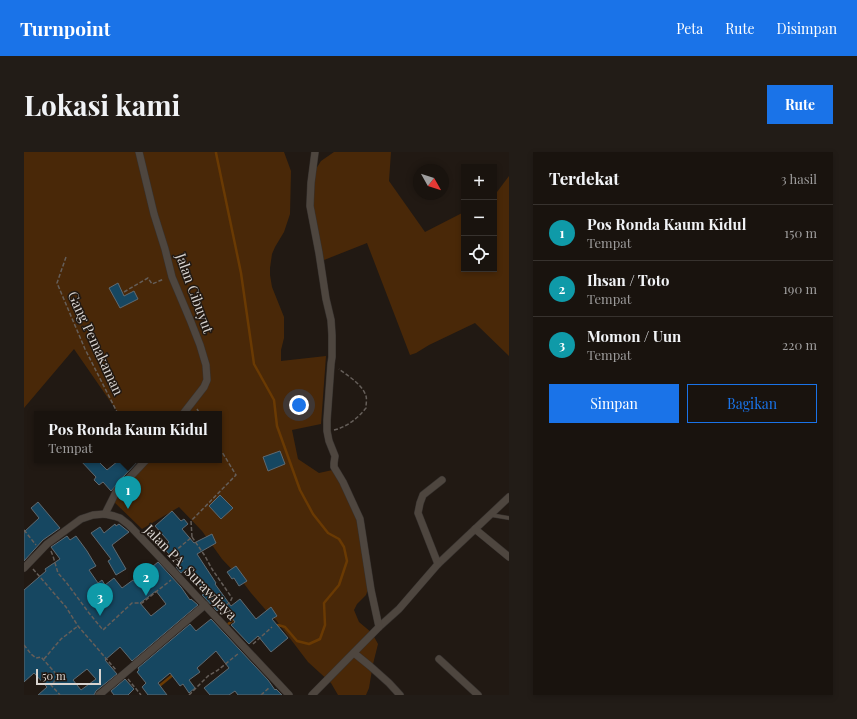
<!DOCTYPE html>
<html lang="id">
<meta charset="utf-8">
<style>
:root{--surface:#19130e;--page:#221c17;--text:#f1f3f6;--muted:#9f9e9e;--line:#37322e;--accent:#1a73e8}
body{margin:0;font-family:"Playfair Display",serif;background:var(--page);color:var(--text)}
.controls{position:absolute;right:12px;top:12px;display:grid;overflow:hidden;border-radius:0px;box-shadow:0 2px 6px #0003}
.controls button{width:36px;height:36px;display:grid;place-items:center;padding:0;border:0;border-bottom:1px solid var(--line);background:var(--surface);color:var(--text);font:20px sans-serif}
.compass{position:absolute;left:389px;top:12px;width:36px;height:36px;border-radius:50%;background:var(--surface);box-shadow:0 2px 6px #0003;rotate:129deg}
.scale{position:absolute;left:12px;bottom:10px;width:65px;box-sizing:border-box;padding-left:4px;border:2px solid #d8d3cf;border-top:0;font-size:11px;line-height:14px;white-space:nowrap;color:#d8d3cf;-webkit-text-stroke:3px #211913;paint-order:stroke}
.you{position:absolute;left:275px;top:253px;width:14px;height:14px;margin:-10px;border:3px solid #fff;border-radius:50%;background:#1a73e8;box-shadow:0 0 0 6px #1a73e833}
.badge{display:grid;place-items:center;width:26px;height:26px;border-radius:50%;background:var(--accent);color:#fff;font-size:13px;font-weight:700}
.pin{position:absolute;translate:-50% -33px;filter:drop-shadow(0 1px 2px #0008)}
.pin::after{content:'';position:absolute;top:21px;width:14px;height:12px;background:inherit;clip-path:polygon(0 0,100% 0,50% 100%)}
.popup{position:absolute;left:10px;top:259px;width:188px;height:52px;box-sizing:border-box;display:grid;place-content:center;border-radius:0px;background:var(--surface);filter:drop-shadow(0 1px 3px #0005);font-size:13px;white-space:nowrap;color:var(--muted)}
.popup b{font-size:15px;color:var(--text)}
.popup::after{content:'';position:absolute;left:50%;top:100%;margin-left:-8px;border:8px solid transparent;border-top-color:var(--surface)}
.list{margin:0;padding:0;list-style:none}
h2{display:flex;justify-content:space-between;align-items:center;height:52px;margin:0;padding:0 16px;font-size:17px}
h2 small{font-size:13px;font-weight:400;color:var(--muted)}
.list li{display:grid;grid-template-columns:26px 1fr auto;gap:12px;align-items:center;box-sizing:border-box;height:56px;padding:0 16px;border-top:1px solid var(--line)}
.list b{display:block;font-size:15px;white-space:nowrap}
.list p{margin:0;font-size:13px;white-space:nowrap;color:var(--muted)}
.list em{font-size:13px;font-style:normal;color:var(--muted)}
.actions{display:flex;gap:8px;padding:12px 16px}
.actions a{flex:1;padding:9px 0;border:1px solid var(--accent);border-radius:0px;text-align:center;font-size:14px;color:var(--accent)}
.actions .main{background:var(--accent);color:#fff}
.icon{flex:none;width:22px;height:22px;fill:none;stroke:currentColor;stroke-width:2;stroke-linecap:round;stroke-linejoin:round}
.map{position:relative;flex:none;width:485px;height:543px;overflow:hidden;border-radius:0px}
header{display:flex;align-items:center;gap:24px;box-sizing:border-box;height:56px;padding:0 20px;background:var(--accent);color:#fff}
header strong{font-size:19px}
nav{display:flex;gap:22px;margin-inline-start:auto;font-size:14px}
.intro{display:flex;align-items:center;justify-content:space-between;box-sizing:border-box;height:96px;padding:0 24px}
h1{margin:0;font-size:28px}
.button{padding:10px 18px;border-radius:0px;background:var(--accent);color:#fff;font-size:14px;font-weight:700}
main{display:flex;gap:24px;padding:0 24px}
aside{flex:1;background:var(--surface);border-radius:0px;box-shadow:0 2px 6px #0003}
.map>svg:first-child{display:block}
.green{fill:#492808}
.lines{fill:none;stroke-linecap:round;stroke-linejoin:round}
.stream{stroke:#6a3a03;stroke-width:2.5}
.building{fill:#164761;stroke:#606a71;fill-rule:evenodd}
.lane-casing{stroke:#37322f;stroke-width:4.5}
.street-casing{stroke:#37322f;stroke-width:8}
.path{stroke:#655e59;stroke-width:1.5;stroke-dasharray:4 2;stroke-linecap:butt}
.lane{stroke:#4e463f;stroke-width:3.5}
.street{stroke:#4e463f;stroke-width:7}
.labels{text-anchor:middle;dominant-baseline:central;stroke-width:3;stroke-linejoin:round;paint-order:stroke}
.street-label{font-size:14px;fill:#d8d3cf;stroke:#211913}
</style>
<header>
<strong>Turnpoint</strong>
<nav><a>Peta</a><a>Rute</a><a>Disimpan</a></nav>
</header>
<div class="intro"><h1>Lokasi kami</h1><a class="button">Rute</a></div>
<main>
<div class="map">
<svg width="485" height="543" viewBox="0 0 485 543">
<rect width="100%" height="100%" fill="#211913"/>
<g class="green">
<path d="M 0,0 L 260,0 L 267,19 L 266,62 L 260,80 L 251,95 L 248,102 L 246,116 L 246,123 L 248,135 L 260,165 L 260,186 L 257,198 L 257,209 L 302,204 L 297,272 L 268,278 L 274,307 L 295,321 L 313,317 C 318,333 322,351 334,364 L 344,437 L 342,443 L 333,452 L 330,458 L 335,470 L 348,481 L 354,492 L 349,512 L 345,536 L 342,543 L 314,543 L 307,531 L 284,510 L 252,468 L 247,464 L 227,441 L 215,425 L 198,407 L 178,379 L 155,355 L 118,377 L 88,348 L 126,308 L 195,308 L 195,262 L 95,262 L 50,197 L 0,256 Z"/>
<path d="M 310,0 L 367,0 L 365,29 L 401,80 L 440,60 L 440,117 L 470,117 L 470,44 L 485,24 L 485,204 L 451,171 L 405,193 L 392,201 L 386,203 L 343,91 L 295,110 L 285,28 L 297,9 Z"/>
</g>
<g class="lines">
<g class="stream">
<path d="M 192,0 L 192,1 L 217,121 L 230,212 L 250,248 L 253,274 L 276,338 L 289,362 L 304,381 L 315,387 L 320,395 L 323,409 L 315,433 L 300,451 L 301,473 L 296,487 L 285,492 L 273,489 L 261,475 L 254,473 L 251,475"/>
<path d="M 202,474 L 209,468 L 213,468"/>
<path d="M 134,535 L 150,522"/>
</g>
</g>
<g class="building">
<path d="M 94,131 L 100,144 L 110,139 L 114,147 L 96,156 L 85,136 Z"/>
<path d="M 256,299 L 261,312 L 244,319 L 239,305 Z"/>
<path d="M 56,308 L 73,308 L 83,318 L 94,309 L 96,311 L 100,308 L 113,308 L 114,309 L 100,324 L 94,329 L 95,330 L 87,339 L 79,330 L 75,333 L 70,328 L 72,325 Z"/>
<path d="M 196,343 L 209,356 L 197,367 L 185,354 Z"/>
<path d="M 14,350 L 36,376 L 19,388 L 0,409 L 0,380 L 15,366 L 7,356 Z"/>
<path d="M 148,359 L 157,369 L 160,367 L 164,372 L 158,377 L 170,391 L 188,382 L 192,391 L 173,402 L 192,431 L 191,432 L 207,454 L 216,447 L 232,467 L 247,455 L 253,464 L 248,467 L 264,486 L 247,500 L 234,484 L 225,492 L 207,473 L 211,470 L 199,454 L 193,459 L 178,443 L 181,441 L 164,416 L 157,421 L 152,415 L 159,409 L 151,398 L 145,402 L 139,395 L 145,390 L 131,374 Z"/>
<path d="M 91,372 L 92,374 L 95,372 L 105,380 L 88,393 L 102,417 L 92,423 L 84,409 L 87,407 L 67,381 L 76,375 L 80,381 Z"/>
<path d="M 43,384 L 46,388 L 52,384 L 63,399 L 72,414 L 65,418 L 74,431 L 78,428 L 81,433 L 90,426 L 98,436 L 109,428 L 114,434 L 132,420 L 128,415 L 134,410 L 157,435 L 166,448 L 167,447 L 174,453 L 108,509 L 96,495 L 81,508 L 93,522 L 72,539 L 70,543 L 14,543 L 23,535 L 10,521 L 0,530 L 0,438 L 22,419 L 21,417 L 36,407 L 27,395 ZM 132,439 L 142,452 L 127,464 L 116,451 ZM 63,517 L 72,527 L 57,538 L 49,528 Z"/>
<path d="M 212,414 L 223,429 L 215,434 L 210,426 L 208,427 L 203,420 Z"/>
<path d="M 187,467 L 244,528 L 251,538 L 252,537 L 258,543 L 214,543 L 211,539 L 205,543 L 186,543 L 180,536 L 205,516 L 192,499 L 173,516 L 176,520 L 165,528 L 171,536 L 165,541 L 159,532 L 156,534 L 146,521 L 134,531 L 143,543 L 124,543 L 118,535 L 122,531 L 113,520 L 115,518 L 114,516 L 166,472 L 172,479 Z"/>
<path d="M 101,527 L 110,537 L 104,543 L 90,543 L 87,539 Z"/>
</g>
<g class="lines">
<g class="lane-casing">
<path id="lane" d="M 467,363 L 485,366"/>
</g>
<g class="street-casing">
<g id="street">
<path d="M 115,0 L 130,62 L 141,97 L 148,125 L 167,170 L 176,193 L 182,213 L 183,228 L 180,235 L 159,262"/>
<path d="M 418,328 L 399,343 L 396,351 L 394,361 L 414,412 L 485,345"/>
<path d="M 81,362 L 92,340 L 122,308"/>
<path d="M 451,377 L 485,405"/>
<path d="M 0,416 L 23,392 L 57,367 L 69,363 L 81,362 L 90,364 L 96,366 L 105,373 L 147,417 L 265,543"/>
<path d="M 355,475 L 375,457 L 414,412"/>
<path d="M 330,501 L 346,514 L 365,531 L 376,543"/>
<path d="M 415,507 L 454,543"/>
<path d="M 75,543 L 181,453"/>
<path d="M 288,543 L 355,475 L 347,438 L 336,367 L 319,330 L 310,315 L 310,311 L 311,304 L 305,289 L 303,279 L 303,268 L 307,212 L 308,205 L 308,183 L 307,168 L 302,147 L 295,101 L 286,54 L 287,31 L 291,0"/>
</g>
</g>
<g class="path">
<path d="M 42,105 L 33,131 L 61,197 L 94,262"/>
<path d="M 100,140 L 124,126 L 128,132 L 140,127"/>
<path d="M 173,257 L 176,262"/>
<path d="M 310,278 C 323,275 334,266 342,256 C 342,252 343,247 342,244 C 338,232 324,224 315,217"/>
<path d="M 0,378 L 12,393"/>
<path d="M 168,385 L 167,369 L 212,323 L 195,295"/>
<path d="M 27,399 L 29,404 L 34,421 L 42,430 L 65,461 L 79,478 L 108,451 L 118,451 L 147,428"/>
<path d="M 145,404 L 168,385 L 181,404 L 188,417 L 208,446 L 206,450 L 196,459"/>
<path d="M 9,417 L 42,455 L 54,474 L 92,518"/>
<path d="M 229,492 L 248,475"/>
<path d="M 0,493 L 7,502 L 12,506 L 17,505 L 35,525 L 27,533 L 36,543"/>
<path d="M 20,507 L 37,487 L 54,474"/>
<path d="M 104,527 L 117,543"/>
<path d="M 165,543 L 184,524 L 194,518 L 215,501"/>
<path d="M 237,543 L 246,535"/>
</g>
<use href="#lane" class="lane"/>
<use href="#street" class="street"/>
</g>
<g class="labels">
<g class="street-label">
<text transform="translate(171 141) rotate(70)">Jalan Cibuyut</text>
<text transform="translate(72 191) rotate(65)">Gang Pemakaman</text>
<text transform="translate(167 420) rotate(46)">Jalan PA. Surawijaya</text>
</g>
</g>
</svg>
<div class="controls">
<button>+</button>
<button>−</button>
<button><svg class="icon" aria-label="locate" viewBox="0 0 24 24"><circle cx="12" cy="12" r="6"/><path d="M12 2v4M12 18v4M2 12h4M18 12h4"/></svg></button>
</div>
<svg class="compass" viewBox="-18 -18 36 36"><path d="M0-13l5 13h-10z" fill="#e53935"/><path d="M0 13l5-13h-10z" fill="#9f9e9e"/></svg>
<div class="scale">50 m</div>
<div class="you"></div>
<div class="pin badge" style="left:104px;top:357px;background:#0f9aa8">1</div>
<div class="popup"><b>Pos Ronda Kaum Kidul</b>Tempat</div>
<div class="pin badge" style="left:122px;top:444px;background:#0f9aa8">2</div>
<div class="pin badge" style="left:76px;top:464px;background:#0f9aa8">3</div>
</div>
<aside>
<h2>Terdekat<small>3 hasil</small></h2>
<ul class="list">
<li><span class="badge" style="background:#0f9aa8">1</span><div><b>Pos Ronda Kaum Kidul</b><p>Tempat</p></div><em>150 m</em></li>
<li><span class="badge" style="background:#0f9aa8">2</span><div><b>Ihsan / Toto</b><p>Tempat</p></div><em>190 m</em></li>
<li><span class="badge" style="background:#0f9aa8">3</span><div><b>Momon / Uun</b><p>Tempat</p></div><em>220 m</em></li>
</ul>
<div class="actions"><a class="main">Simpan</a><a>Bagikan</a></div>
</aside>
</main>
